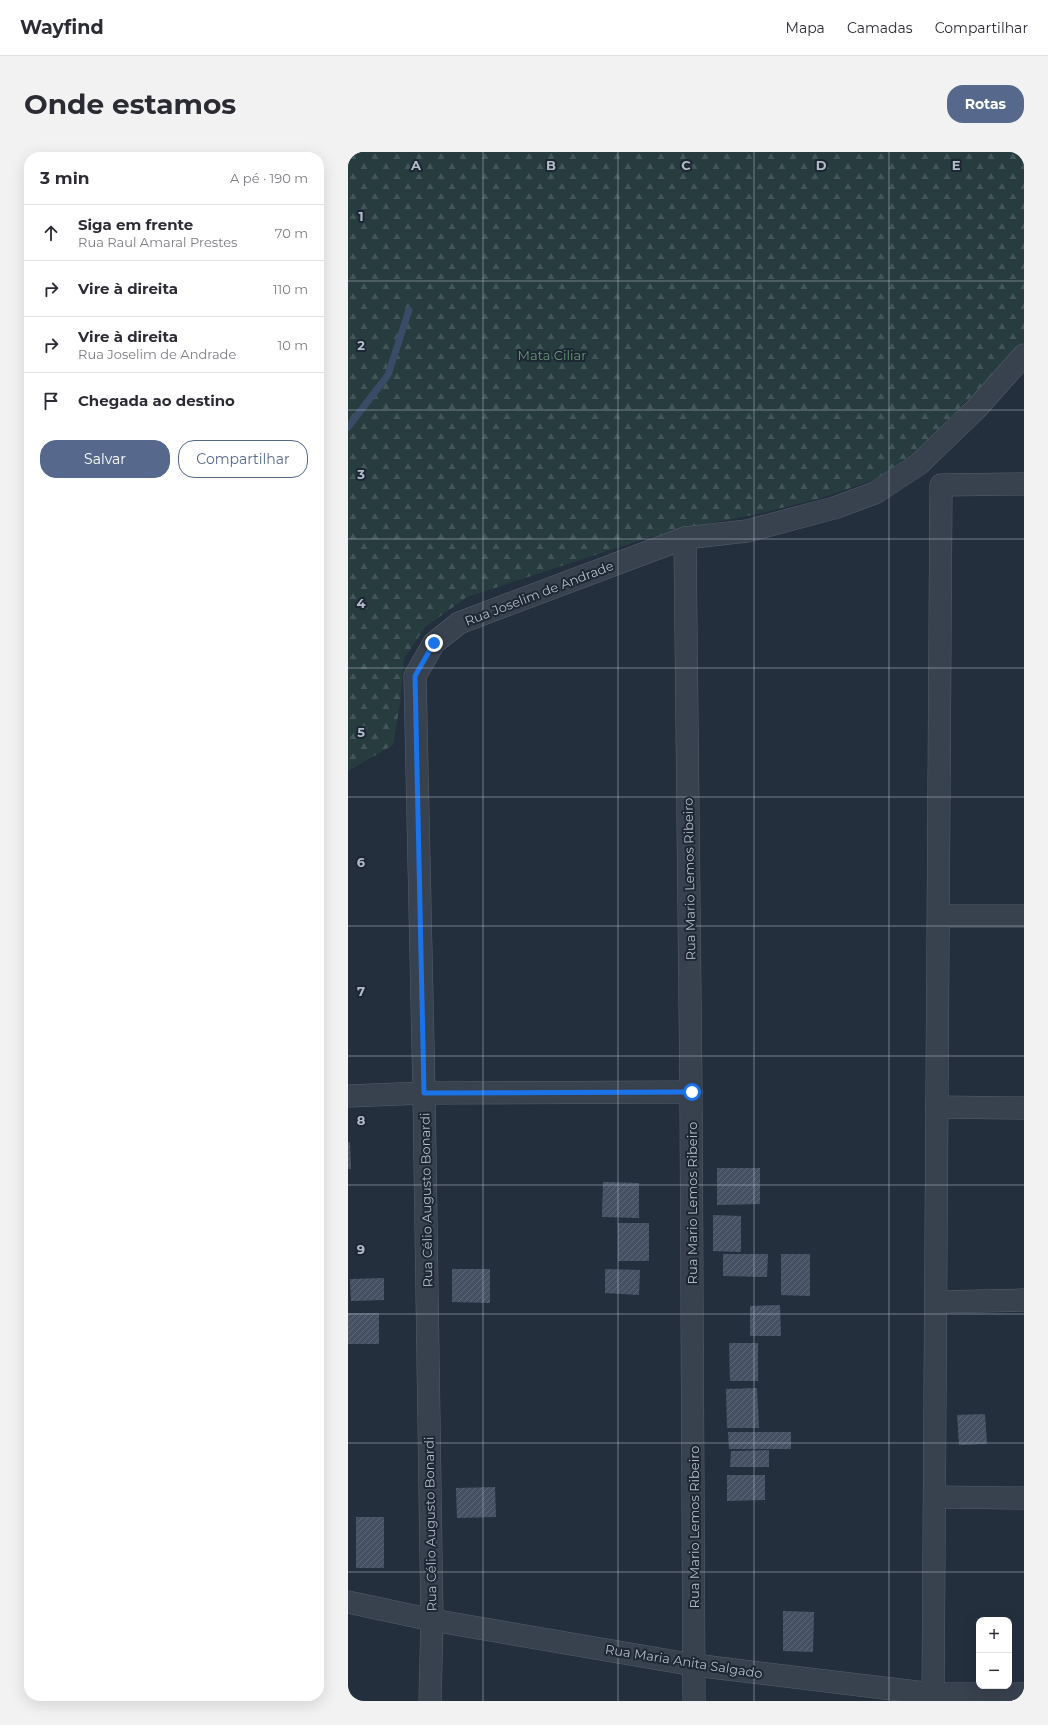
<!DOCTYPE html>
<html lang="pt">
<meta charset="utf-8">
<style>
:root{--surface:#fff;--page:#f2f2f3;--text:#2b2b33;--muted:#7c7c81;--line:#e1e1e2;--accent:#56698c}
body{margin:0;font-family:Montserrat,sans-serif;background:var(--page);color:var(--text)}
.controls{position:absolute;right:12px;bottom:12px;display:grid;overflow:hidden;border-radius:8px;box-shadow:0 4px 16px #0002}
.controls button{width:36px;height:36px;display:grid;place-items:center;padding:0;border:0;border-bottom:1px solid var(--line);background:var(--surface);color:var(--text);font:20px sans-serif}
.stop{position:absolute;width:12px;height:12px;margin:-9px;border:3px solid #1a73e8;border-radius:50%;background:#fff}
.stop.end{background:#1a73e8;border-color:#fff;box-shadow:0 1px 4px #0008}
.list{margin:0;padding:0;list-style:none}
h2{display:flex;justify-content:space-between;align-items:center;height:52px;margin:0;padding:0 16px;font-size:17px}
h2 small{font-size:13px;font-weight:400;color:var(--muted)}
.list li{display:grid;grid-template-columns:26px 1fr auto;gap:12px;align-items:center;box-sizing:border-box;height:56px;padding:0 16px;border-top:1px solid var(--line)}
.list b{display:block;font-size:15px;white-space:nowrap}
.list p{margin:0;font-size:13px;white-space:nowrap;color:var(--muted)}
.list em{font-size:13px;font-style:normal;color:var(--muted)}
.actions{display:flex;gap:8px;padding:12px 16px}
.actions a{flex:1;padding:9px 0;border:1px solid var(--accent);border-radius:16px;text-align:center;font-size:14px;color:var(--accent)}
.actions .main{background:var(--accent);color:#fff}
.icon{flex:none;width:22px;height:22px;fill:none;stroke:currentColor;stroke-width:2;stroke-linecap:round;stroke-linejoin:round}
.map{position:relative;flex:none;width:676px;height:1549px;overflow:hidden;border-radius:16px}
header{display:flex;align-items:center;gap:24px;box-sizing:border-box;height:56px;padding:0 20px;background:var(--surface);border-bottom:1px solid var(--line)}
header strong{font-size:19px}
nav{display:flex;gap:22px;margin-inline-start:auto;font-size:14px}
.intro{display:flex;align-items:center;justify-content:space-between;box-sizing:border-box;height:96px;padding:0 24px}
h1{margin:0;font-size:28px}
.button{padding:10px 18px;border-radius:16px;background:var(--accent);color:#fff;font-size:14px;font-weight:700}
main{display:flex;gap:24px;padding:0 24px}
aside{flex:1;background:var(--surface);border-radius:16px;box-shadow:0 4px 16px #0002}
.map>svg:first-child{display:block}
.forest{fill:url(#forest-firs)}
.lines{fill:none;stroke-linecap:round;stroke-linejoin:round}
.stream{stroke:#394c67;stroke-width:7}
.building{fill:url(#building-hatch)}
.minor-casing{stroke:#565f6c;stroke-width:23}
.minor{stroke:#38414e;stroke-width:22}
.route{stroke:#1a73e8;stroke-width:5}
.grid{fill:none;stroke:#b4bcc9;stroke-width:1;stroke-opacity:0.55}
.labels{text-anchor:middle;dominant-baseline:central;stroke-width:4;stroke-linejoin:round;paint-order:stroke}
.park-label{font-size:13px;fill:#6b9a76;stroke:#1d2633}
.street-label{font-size:13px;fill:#b4bcc9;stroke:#1d2633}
.grid-label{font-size:13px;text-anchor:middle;font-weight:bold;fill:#b4bcc9;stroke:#1d2633;stroke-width:4;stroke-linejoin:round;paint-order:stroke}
</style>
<header>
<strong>Wayfind</strong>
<nav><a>Mapa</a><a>Camadas</a><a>Compartilhar</a></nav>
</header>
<div class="intro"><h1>Onde estamos</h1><a class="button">Rotas</a></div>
<main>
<aside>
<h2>3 min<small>A pé · 190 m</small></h2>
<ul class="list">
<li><svg class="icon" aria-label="ahead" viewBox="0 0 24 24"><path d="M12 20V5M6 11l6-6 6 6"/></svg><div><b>Siga em frente</b><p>Rua Raul Amaral Prestes</p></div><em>70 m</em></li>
<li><svg class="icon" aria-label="right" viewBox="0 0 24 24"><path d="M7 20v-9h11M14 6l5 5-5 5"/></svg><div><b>Vire à direita</b></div><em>110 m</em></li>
<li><svg class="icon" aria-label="right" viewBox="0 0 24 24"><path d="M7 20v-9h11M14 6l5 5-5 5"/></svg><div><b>Vire à direita</b><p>Rua Joselim de Andrade</p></div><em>10 m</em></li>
<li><svg class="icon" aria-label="arrive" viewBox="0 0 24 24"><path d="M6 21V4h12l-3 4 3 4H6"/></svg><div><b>Chegada ao destino</b></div></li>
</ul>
<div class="actions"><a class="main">Salvar</a><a>Compartilhar</a></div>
</aside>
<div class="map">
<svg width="676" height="1549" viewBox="0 0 676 1549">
<defs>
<pattern id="forest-firs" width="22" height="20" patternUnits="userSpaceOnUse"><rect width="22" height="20" fill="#263c3f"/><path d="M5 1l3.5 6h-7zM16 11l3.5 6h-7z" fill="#435659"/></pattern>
<pattern id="building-hatch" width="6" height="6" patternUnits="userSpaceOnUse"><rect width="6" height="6" fill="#455162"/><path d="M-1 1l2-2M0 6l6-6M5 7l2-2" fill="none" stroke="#5d6877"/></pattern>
</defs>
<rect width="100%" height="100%" fill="#242f3e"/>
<path class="forest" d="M 0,0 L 676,0 L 676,190 L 572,297 L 526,328 L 470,347 L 405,363 L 346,374 L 296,387 L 119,445 L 77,475 L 56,507 L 52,552 L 45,593 L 0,619 Z"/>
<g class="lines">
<path class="stream" d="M 0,275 L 40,223 L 61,158"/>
</g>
<g class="building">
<path d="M 0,990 L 2,990 L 3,1017 L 0,1017 Z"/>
<path d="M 369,1016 L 412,1016 L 412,1052 L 369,1053 Z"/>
<path d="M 255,1030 L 291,1031 L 291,1066 L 254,1065 Z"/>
<path d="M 365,1063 L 393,1064 L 393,1100 L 365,1099 Z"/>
<rect x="270" y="1071" width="31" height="38"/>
<path d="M 375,1102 L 420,1102 L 419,1125 L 375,1124 Z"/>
<path d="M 433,1102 L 462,1102 L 462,1144 L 433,1143 Z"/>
<path d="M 104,1117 L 142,1117 L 142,1151 L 104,1150 Z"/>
<path d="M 257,1117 L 292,1118 L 291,1143 L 257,1141 Z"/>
<path d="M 36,1126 L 36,1148 L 3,1149 L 2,1127 Z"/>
<path d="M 432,1153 L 433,1184 L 402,1184 L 402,1154 Z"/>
<rect x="0" y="1161" width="31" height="31"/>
<path d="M 381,1191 L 410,1191 L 410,1229 L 382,1229 Z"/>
<path d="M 409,1236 L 411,1276 L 379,1276 L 378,1237 Z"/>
<path d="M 637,1262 L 639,1292 L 611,1293 L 609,1263 Z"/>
<path d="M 380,1280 L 443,1280 L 443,1297 L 381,1297 Z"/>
<path d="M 421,1298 L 421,1315 L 382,1315 L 383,1299 Z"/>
<path d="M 379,1323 L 417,1323 L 417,1348 L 379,1349 Z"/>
<path d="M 147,1335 L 148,1365 L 109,1366 L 108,1336 Z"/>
<rect x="8" y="1365" width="28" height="51"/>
<path d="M 435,1459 L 466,1460 L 465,1500 L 435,1499 Z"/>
</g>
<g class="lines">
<g class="minor-casing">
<g id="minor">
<path d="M 337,386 L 343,940 L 346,1549"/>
<path d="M 591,764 L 676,764"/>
<path d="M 0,944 L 76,941 L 343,940"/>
<path d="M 589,955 L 676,956"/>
<path d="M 588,1150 L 676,1148"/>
<path d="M 587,1345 L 676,1346"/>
<path d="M 0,1450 L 84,1468 L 346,1513 L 585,1542 L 676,1542"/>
<path d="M 82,1549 L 84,1468 L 76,941 L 67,524 L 86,491 L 111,471 L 337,386 L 399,379 L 486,356 L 527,341 L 571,312 L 628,257 L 676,203"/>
<path d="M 585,1549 L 593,333 L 676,332"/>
</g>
</g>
<use href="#minor" class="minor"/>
</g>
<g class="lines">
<path class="route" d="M 86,491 L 67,524 L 76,941 L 344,940"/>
</g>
<path class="grid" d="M 135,0 L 135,1549M 270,0 L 270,1549M 406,0 L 406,1549M 541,0 L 541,1549M 0,129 L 676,129M 0,258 L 676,258M 0,387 L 676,387M 0,516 L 676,516M 0,645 L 676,645M 0,774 L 676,774M 0,904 L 676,904M 0,1033 L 676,1033M 0,1162 L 676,1162M 0,1291 L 676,1291M 0,1420 L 676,1420"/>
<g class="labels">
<g class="park-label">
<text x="204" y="203">Mata Ciliar</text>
</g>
<g class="street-label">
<text transform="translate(191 441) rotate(-21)">Rua Joselim de Andrade</text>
<text transform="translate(341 727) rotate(-91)">Rua Mario Lemos Ribeiro</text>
<text transform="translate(78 1048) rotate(-91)">Rua Célio Augusto Bonardi</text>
<text transform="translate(344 1051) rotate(-90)">Rua Mario Lemos Ribeiro</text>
<text transform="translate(82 1372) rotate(-91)">Rua Célio Augusto Bonardi</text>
<text transform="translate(346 1375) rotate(-90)">Rua Mario Lemos Ribeiro</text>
<text transform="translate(336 1509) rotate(9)">Rua Maria Anita Salgado</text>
</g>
</g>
<g class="grid-label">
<text x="68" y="18">A</text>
<text x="203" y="18">B</text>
<text x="338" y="18">C</text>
<text x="473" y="18">D</text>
<text x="608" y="18">E</text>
<text x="13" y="69">1</text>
<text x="13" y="198">2</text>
<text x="13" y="327">3</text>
<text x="13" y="456">4</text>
<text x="13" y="585">5</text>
<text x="13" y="715">6</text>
<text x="13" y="844">7</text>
<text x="13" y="973">8</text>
<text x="13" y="1102">9</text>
</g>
</svg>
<div class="controls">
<button>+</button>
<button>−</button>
</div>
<div class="stop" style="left:344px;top:940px"></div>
<div class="stop end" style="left:86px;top:491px"></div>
</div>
</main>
